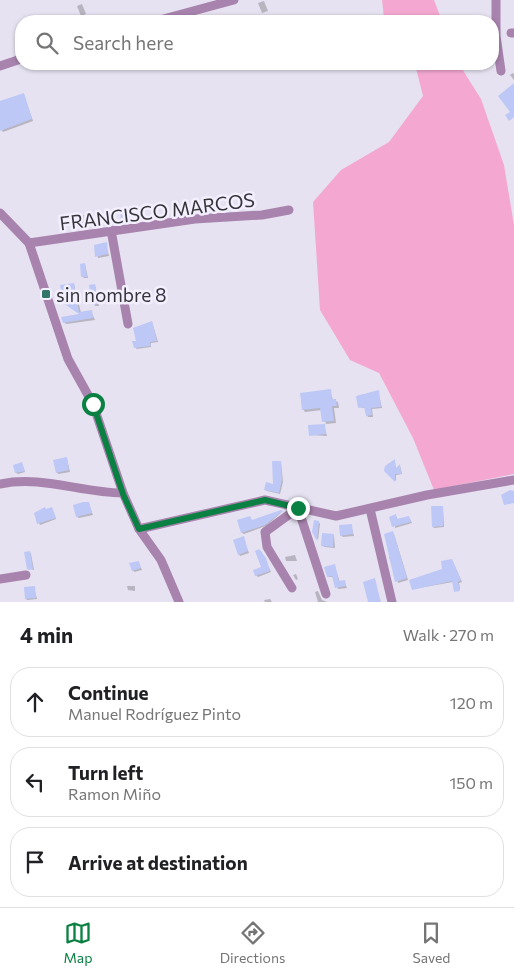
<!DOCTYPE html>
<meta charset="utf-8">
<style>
:root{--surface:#fff;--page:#f2f2f2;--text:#202124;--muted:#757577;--line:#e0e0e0;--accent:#0b8043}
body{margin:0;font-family:Commissioner,sans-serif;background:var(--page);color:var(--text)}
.stop{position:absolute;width:15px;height:15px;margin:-11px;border:4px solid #0b8043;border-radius:50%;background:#fff}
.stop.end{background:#0b8043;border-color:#fff;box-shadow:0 1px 5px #0008}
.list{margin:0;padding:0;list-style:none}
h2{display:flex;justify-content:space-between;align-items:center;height:65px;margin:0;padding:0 20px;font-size:21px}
h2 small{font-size:16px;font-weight:400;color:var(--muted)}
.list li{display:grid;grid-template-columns:32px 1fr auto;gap:15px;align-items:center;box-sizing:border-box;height:70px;margin:0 10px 10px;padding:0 10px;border:1px solid var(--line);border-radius:20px}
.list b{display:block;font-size:19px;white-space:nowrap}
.list p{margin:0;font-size:16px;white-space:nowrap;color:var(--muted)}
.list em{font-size:16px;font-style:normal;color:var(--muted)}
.icon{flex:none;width:28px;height:28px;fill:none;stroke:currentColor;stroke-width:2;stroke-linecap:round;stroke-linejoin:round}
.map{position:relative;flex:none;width:514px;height:602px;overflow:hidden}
.search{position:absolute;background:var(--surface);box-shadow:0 1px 4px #0004;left:15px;right:15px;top:15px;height:55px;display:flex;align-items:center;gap:12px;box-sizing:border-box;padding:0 18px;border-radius:20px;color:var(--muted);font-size:19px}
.sheet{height:305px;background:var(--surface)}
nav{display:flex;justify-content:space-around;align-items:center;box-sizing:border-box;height:70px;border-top:1px solid var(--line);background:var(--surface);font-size:14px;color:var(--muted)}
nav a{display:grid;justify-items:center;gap:2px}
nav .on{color:var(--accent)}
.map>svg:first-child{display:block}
.green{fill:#f4a8d1}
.shadow{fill:#0003}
.building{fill:#bdc8f6}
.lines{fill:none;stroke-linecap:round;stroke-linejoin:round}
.street{stroke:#a883ae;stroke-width:9}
.route{stroke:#0b8043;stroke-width:6}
.poi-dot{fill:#327669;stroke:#f3effe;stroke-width:2}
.labels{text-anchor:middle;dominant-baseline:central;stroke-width:5;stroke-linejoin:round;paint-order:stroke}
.street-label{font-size:19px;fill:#353439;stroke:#f3effe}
.poi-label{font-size:19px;fill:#353439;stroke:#f3effe;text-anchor:start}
</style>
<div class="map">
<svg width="514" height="602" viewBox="0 0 514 602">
<rect width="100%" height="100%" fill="#e6e2f1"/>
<g class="green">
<path d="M 382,0 L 434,0 L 442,21 L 387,21 L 384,18 Z"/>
<path d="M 415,64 L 459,64 L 481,99 L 504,165 L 514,225 L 514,474 L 434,490 L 413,438 L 379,373 L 350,360 L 320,310 L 313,202 L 341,170 L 389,142 L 423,96 Z"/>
</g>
<g class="shadow">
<path d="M 264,1 L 268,11 L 262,13 L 258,3 Z"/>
<path d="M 82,4 L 86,14 L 81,16 L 77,6 Z"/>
<path d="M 305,64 L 330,64 L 330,65 L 308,68 Z"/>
<path d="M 513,73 L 514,74 L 514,80 L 510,75 Z"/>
<path d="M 24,95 L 33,121 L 3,132 L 0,127 L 0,102 Z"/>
<path d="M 133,209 L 136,220 L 124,221 L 122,219 Z"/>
<path d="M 84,215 L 87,224 L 81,225 L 79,216 Z"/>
<path d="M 106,244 L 109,256 L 98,258 L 95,246 Z"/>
<path d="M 85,264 L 88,278 L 84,278 L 83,277 Z"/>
<path d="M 74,284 L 81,313 L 91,311 L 95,320 L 66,324 L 64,322 L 82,315 L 67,305 Z"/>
<path d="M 95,285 L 99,306 L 95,306 L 91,286 Z"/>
<path d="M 152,322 L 158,342 L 151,343 L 151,347 L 136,349 L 138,342 Z"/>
<path d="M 330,391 L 333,400 L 338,402 L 339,408 L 334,408 L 336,423 L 326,424 L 322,410 L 305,412 L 303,409 Z"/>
<path d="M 378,391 L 382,408 L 372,409 L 373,417 L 368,417 L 365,408 L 359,407 Z"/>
<path d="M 324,425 L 327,436 L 310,435 Z"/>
<path d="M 67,459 L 70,472 L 58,474 L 57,472 Z"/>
<path d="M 395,460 L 396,471 L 400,466 L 402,474 L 396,475 L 396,481 L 386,470 Z"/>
<path d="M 281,462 L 283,482 L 280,494 L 267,491 L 265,490 L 274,485 Z"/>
<path d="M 22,464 L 25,472 L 18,474 L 16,473 Z"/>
<path d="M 89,504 L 93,515 L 79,518 L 77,517 Z"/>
<path d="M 443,507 L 444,527 L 434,528 L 433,527 Z"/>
<path d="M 52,509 L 56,519 L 40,525 L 39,523 Z"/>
<path d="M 282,512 L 266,526 L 244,534 L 242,533 L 238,521 L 250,517 L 252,521 Z"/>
<path d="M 396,516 L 398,520 L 409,517 L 412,523 L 395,528 Z"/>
<path d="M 319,522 L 320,524 L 318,540 L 314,532 Z"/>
<path d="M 351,525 L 354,536 L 343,537 L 341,535 Z"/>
<path d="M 394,534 L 408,580 L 398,583 L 389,557 L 392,557 Z"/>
<path d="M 334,535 L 335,548 L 324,547 L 323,545 Z"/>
<path d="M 243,538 L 249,553 L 240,556 L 239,554 Z"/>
<path d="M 261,551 L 271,572 L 258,577 L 256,575 L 262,568 L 256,552 Z"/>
<path d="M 30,552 L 31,554 L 34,570 L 28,568 Z"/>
<path d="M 295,555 L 297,561 L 286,561 L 285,557 Z"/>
<path d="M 138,562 L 142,570 L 134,572 L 133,570 Z"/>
<path d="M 453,562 L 462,582 L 459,583 L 460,589 L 455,591 L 453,582 L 413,589 L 444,570 Z"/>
<path d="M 334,565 L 340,582 L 344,581 L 347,588 L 338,589 L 334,577 L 328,577 Z"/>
<path d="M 296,574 L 298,579 L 296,580 L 293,575 Z"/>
<path d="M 127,586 L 135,586 L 135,591 L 128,590 Z"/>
<path d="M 34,588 L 37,599 L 27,600 L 26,599 Z"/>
<path d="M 318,591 L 322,600 L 327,602 L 318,602 L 315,592 Z"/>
<path d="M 270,599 L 272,602 L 265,602 L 264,600 Z"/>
</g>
<g class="building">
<path d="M 514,83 L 514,117 L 509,121 L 505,115 L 510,112 L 498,96 Z"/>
<path d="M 24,93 L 32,119 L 0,131 L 0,101 Z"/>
<path d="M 133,207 L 135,218 L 121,220 L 120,209 Z"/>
<path d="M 107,242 L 108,254 L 95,257 L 94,245 Z"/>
<path d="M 85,263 L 87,277 L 81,277 L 80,264 Z"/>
<path d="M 74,283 L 79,312 L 92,310 L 93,318 L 63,323 L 61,317 L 79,314 L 63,303 L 60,285 Z"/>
<path d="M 95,284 L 98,304 L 92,305 L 89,285 Z"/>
<path d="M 152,321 L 157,341 L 150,342 L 151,346 L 134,348 L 132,341 L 136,341 L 133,328 Z"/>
<path d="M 331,389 L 332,399 L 336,399 L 337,406 L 332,406 L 334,421 L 322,422 L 320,408 L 302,410 L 300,393 Z"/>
<path d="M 379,390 L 381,407 L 371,408 L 372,415 L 366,416 L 364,407 L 358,408 L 356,396 Z"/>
<path d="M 325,424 L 326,434 L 309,436 L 308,425 Z"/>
<path d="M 67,457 L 69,470 L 56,473 L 53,460 Z"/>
<path d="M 395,459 L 395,469 L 400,464 L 401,474 L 395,474 L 395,482 L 384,471 L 385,466 Z"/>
<path d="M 272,461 L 281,461 L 282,480 L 279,493 L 264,490 L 266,482 L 273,484 Z"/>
<path d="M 22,462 L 25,471 L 15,473 L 13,465 Z"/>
<path d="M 510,490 L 514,491 L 514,503 L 504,505 L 501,495 Z"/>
<path d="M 83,502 L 89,502 L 92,513 L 76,517 L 73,505 Z"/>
<path d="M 431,506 L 443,506 L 443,526 L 432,527 Z"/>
<path d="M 45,507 L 46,509 L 52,507 L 56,518 L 37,524 L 34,513 Z"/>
<path d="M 281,510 L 283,511 L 265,525 L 241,533 L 237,520 L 250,516 L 252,520 Z"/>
<path d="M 396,514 L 397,519 L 409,516 L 411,522 L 392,527 L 389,517 Z"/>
<path d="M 314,520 L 319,521 L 317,541 L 312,532 Z"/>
<path d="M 352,524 L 353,534 L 340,536 L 339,525 Z"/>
<path d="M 393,531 L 407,578 L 395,582 L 384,534 Z"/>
<path d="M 322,533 L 334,534 L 333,547 L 321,546 Z"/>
<path d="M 244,536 L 248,551 L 238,555 L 233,540 Z"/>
<path d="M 259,549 L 266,558 L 270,571 L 255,576 L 253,570 L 261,567 L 255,551 Z"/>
<path d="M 30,551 L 33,569 L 29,570 L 27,569 L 24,552 Z"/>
<path d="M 452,559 L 461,580 L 458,582 L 460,591 L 454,592 L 452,581 L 412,590 L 409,580 L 442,569 L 441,561 Z"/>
<path d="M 139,561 L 141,568 L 132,571 L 129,563 Z"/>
<path d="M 335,564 L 339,581 L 345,580 L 346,586 L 335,588 L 332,576 L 327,577 L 324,567 Z"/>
<path d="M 375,578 L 379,595 L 381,602 L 368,602 L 363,582 Z"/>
<path d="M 35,586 L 36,598 L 25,599 L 24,587 Z"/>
</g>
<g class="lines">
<g class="street">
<path d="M 496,0 L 496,36 L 501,71"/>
<path d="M 156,21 L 234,0"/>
<path d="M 511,33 L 514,33"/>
<path d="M 0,66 L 21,59"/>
<path d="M 0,213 L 29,243 L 68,359 L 93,404 L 123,493 L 139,529 L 161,560 L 179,602"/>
<path d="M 111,230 L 128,324"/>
<path d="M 29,243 L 195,219 L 262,215 L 289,210"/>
<path d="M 0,484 C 42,475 81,493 123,493"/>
<path d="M 370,509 L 392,602"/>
<path d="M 139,529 L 265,500 L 336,516 L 427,495 L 514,480"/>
<path d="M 0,579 L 26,575"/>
<path d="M 292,588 L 267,547 L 265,532 L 298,508 L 326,594"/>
</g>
</g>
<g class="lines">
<path class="route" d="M 93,404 L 123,494 L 139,529 L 265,500 L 298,508"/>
</g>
<rect class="poi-dot" x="41" y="289" width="10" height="10" rx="2.5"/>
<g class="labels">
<g class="street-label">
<text transform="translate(157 211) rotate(-7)">FRANCISCO MARCOS</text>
</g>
<g class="poi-label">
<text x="56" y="294">sin nombre 8</text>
</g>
</g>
</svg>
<div class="stop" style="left:93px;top:404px"></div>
<div class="stop end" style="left:298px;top:508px"></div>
<div class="search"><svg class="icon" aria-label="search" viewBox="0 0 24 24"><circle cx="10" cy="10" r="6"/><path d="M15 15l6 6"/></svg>Search here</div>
</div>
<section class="sheet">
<h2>4 min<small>Walk · 270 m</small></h2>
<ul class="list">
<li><svg class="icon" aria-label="ahead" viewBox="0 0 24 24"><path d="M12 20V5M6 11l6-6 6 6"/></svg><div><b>Continue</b><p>Manuel Rodríguez Pinto</p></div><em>120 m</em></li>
<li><svg class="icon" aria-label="left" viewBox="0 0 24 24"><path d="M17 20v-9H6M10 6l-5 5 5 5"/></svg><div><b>Turn left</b><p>Ramon Miño</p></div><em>150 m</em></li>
<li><svg class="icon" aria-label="arrive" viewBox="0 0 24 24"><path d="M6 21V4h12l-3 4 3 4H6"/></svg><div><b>Arrive at destination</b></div></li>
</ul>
</section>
<nav>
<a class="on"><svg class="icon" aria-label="map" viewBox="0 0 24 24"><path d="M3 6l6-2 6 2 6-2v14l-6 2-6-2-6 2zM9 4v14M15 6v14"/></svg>Map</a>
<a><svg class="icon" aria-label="directions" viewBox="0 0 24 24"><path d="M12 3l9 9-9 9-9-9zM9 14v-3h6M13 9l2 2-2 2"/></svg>Directions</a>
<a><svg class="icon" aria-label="saved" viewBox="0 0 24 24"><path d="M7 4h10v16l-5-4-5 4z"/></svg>Saved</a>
</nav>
